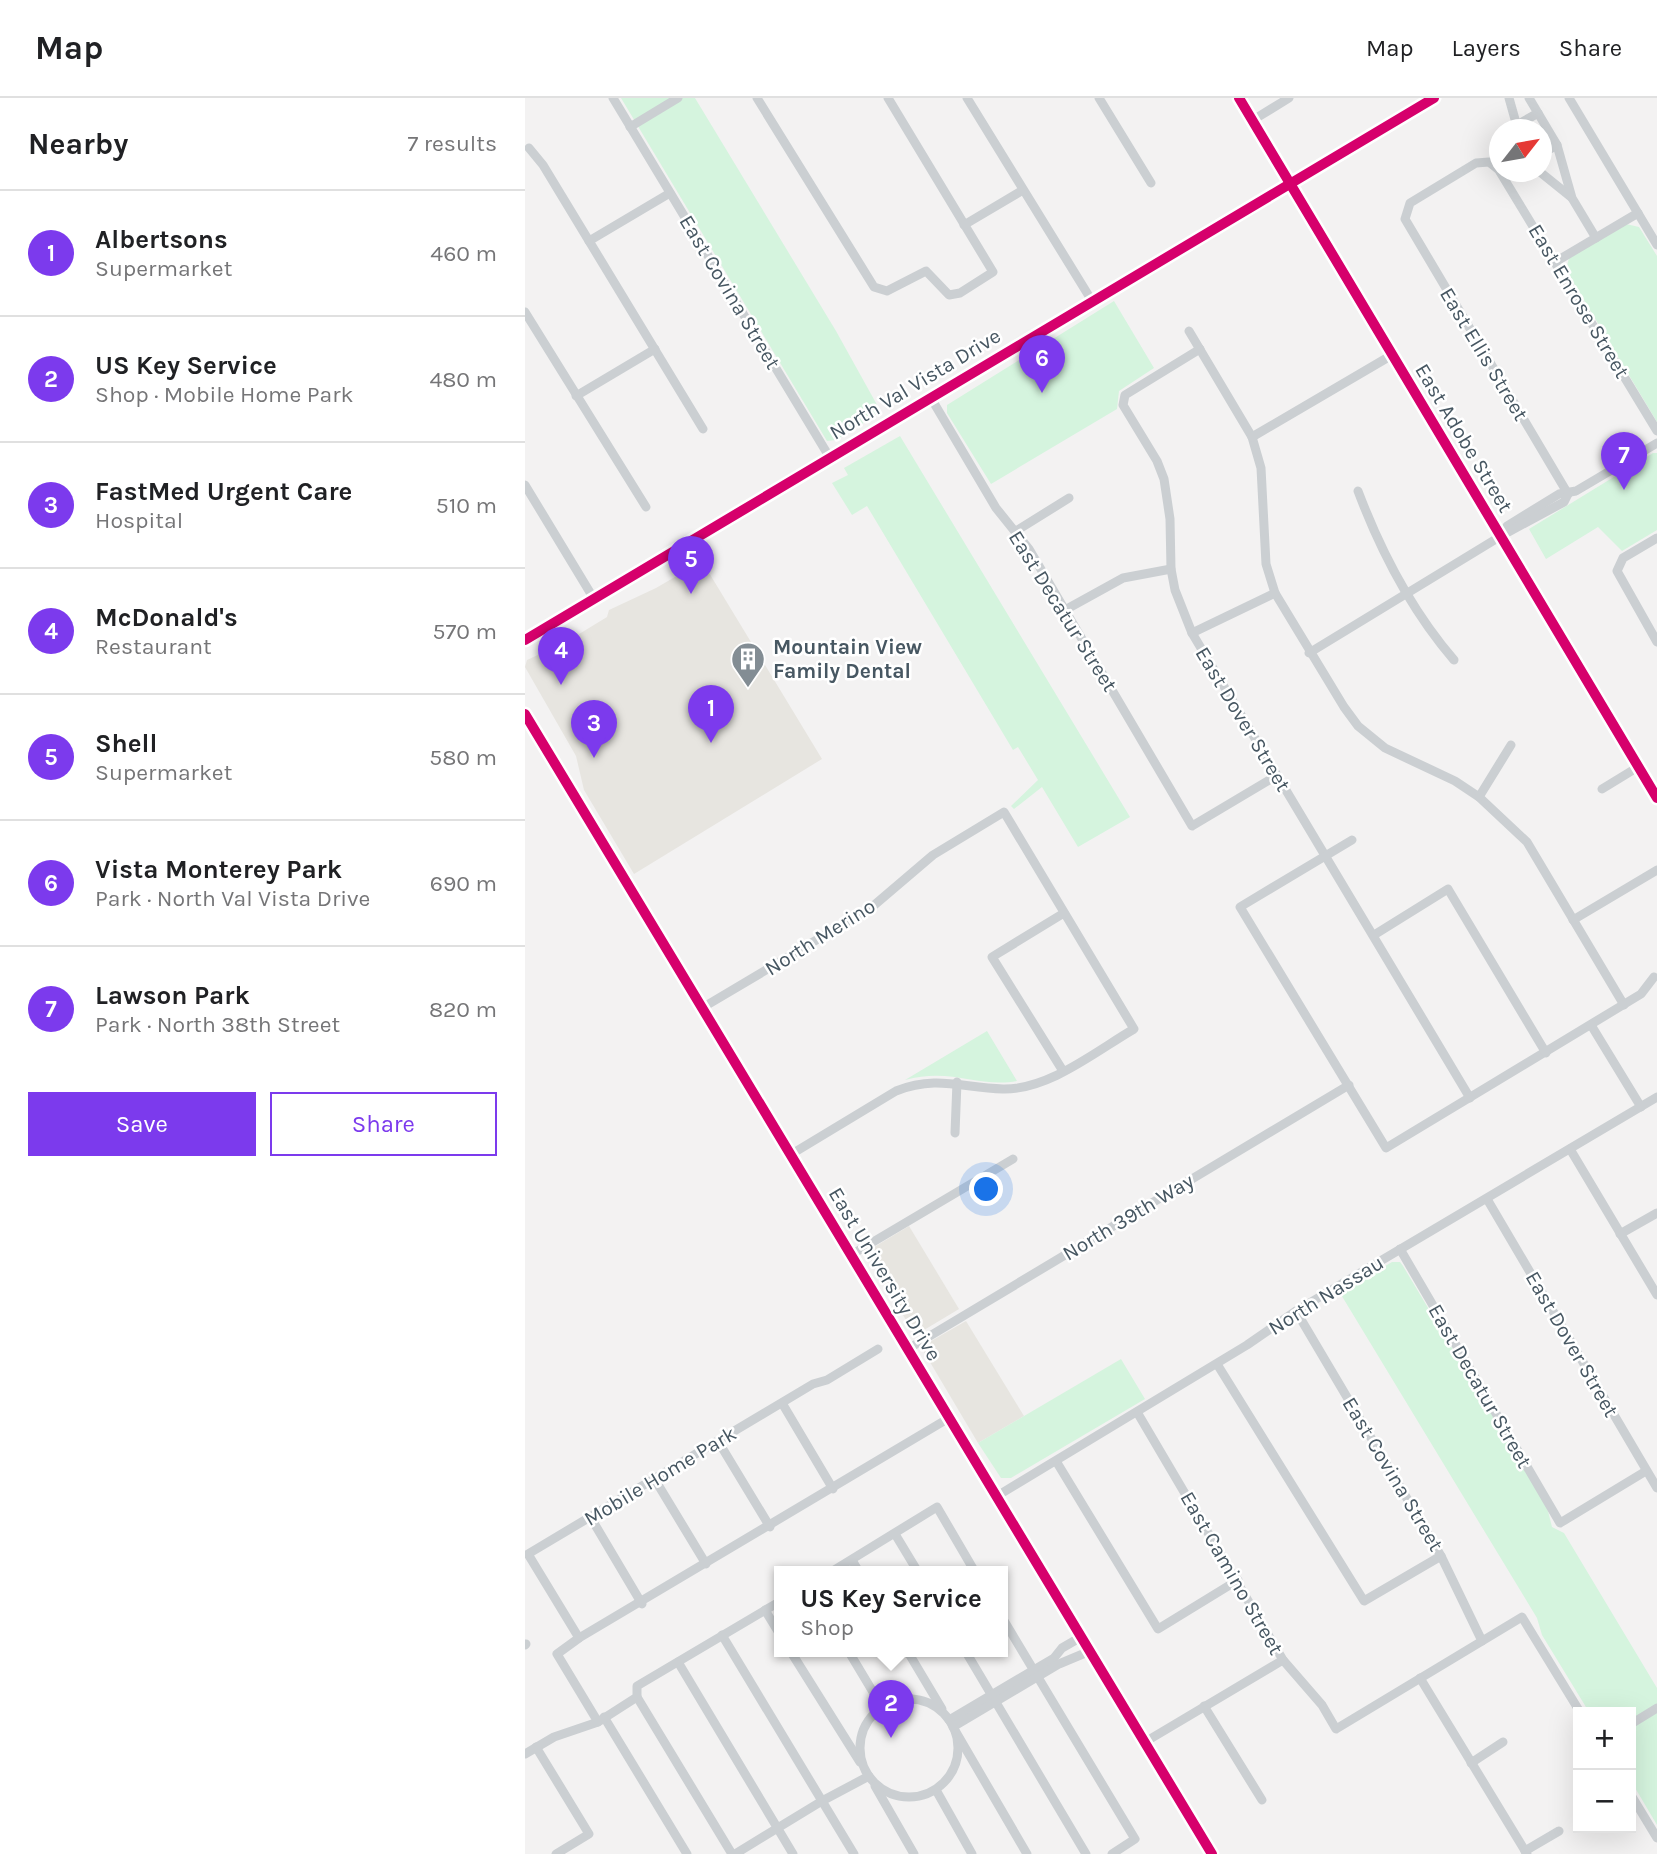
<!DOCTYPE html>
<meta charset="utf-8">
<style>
:root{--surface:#fff;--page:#f2f2f2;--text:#202124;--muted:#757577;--line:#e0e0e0;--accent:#7c3aed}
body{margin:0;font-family:Karla,sans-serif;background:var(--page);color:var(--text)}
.controls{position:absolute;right:21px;bottom:21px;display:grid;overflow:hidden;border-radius:0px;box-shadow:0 7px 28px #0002}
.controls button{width:63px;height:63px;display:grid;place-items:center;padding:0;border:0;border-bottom:2px solid var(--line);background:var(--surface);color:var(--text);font:35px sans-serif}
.compass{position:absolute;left:964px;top:21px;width:63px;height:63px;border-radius:50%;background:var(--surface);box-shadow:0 7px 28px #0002;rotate:59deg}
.you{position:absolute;left:462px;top:1092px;width:24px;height:24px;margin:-18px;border:5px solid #fff;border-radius:50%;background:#1a73e8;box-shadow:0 0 0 10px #1a73e833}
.badge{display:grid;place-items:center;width:46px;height:46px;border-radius:50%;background:var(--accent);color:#fff;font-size:23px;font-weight:700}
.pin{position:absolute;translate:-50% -58px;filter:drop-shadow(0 2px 4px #0008)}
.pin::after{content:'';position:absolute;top:37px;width:24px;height:21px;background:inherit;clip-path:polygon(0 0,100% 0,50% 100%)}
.popup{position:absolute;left:249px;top:1468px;width:234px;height:91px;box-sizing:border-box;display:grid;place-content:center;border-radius:0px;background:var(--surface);filter:drop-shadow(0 2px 5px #0005);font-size:23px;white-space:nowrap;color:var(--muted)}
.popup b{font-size:26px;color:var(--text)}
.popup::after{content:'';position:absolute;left:50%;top:100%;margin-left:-14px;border:14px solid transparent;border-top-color:var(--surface)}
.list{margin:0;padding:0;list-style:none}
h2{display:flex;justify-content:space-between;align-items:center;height:91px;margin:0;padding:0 28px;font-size:30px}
h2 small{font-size:23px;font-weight:400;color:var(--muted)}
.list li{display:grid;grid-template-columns:46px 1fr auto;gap:21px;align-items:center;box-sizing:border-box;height:126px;padding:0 28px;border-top:2px solid var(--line)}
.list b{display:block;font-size:26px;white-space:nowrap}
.list p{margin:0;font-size:23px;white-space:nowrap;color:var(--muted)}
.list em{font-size:23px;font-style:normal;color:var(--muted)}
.actions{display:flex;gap:14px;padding:21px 28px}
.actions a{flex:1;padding:16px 0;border:2px solid var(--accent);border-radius:0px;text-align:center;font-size:24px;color:var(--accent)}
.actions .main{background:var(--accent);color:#fff}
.map{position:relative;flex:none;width:1132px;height:1756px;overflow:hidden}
header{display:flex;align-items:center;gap:42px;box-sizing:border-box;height:98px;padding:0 35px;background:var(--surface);border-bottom:2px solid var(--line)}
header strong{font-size:33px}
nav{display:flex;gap:38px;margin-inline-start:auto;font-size:24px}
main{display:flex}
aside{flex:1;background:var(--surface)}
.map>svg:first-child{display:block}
.commercial{fill:#e7e5e0}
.green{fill:#d5f4de}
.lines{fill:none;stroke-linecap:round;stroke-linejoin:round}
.street{stroke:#cbcfd2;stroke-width:9}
.secondary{stroke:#ccd0d3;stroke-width:12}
.cycleway-casing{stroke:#fff;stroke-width:15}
.cycleway{stroke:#d6006c;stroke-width:10}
.labels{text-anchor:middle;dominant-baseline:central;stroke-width:5;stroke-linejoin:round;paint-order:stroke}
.street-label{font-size:21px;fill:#475762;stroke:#fff}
.poi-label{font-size:21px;font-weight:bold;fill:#475762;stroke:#fff;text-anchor:start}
</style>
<header>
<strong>Map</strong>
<nav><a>Map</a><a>Layers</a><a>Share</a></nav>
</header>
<main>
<aside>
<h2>Nearby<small>7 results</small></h2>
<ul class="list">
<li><span class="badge">1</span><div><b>Albertsons</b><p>Supermarket</p></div><em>460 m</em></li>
<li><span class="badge">2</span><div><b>US Key Service</b><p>Shop · Mobile Home Park</p></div><em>480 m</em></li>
<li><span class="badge">3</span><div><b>FastMed Urgent Care</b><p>Hospital</p></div><em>510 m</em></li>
<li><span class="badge">4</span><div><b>McDonald's</b><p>Restaurant</p></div><em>570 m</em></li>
<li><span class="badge">5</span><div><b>Shell</b><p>Supermarket</p></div><em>580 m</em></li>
<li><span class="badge">6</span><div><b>Vista Monterey Park</b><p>Park · North Val Vista Drive</p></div><em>690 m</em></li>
<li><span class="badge">7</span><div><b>Lawson Park</b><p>Park · North 38th Street</p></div><em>820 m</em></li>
</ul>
<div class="actions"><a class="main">Save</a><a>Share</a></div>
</aside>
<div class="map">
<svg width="1132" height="1756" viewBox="0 0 1132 1756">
<rect width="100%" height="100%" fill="#f3f2f2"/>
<g class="commercial">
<path d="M 172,455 L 297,661 L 109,776 L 59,692 L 51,658 L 0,569 L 2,562 L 41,544 L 82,519 L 84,512 L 131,490 L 174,465 Z"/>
<path d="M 384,1128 L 434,1211 L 394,1235 L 388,1234 L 341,1154 Z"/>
<path d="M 441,1223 L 499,1318 L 453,1345 L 399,1254 L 401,1246 Z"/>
</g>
<g class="green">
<path d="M 96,0 L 170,0 L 311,233 L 356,314 L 311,342 L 302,343 Z"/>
<path d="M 1101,126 L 1114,129 L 1132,158 L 1132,324 L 1041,172 L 1044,160 Z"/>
<path d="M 589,203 L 629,270 L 594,293 L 592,311 L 466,386 L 422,315 L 422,307 Z"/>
<path d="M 375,338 L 605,719 L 553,749 L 517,689 L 489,711 L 486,708 L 513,682 L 493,649 L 488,652 L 342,408 L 327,417 L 307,385 L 323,377 L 319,370 Z"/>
<path d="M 1128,355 L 1132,355 L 1132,432 L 1097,453 L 1073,429 L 1021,461 L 1004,431 Z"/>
<path d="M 462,933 L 492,983 C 453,990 426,969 380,982 Z"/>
<path d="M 867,1164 L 875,1164 L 878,1168 L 1022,1409 L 1027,1429 L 1039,1435 L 1132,1590 L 1132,1727 L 1106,1683 L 1106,1614 L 1064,1614 L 1017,1537 L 1012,1520 L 815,1195 Z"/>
<path d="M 596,1261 L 620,1301 L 486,1380 L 476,1380 L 453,1345 Z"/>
</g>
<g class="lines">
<g class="street">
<path d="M 88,0 L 305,360"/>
<path d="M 232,0 L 349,189 L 362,193 L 401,173 L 424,197 L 435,195 L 468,174 L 363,0"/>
<path d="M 442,0 L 567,203"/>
<path d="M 574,0 L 626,85"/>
<path d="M 984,0 L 993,32"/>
<path d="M 1004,0 L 1032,47 L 1047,100 L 1071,140"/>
<path d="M 1044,0 L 1132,147"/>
<path d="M 728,22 L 764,0"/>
<path d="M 992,27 L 1013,15"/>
<path d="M 105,29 L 153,0"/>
<path d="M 4,50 L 18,67 L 178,331"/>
<path d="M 1016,56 L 1032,47"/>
<path d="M 974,72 L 964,64 L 951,65 L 885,105 L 880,121 L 1043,396"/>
<path d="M 975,74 L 1132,333"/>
<path d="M 1015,74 L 1046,99"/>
<path d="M 439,127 L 498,92"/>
<path d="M 64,143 L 145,95"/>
<path d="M 1030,164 L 1113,115"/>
<path d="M 0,214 L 121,409"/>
<path d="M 664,233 L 727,339 L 736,370 L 741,466 L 750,495 L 819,609 L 833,628 L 860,650 L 930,683 L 954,699 L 1002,744 L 1099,907"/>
<path d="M 675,251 L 600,297 L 598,307 L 632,363 L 639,381 L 645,421 L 646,471 L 650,492 L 667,535 L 945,1000"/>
<path d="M 51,298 L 130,251"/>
<path d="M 406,300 L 471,410 L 504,451 L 667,728 L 751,678"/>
<path d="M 727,339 L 867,257"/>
<path d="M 0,387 L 69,501"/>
<path d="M 833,393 C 856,454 886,512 929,562"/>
<path d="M 491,433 L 544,400"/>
<path d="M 976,438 L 982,428 L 1034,396 L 1051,393 L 1132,345"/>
<path d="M 1132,440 L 1098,460 L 1092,473 L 1132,544"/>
<path d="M 540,512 L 598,480 L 646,471"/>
<path d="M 667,535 L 750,495"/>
<path d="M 784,555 L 976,438 L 1039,404 L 1043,396"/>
<path d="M 1077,691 L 1113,669"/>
<path d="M 954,699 L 986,647"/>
<path d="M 827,742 L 715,809 L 861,1050 L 1116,896 L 1129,879"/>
<path d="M 1048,822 L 1132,772"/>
<path d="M 849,837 L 923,791 L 1021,955"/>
<path d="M 177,910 L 347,809 L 408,757 L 479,714 L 609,931 C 571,953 524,992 478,991 C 437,990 412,977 371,993 L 265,1057"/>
<path d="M 1066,927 L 1116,1009"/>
<path d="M 538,973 L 467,859 L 539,815"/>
<path d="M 430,1035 L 432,984"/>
<path d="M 1045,1051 L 1132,1197"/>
<path d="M 962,1101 L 1132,1390"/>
<path d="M 1095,1136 L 1132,1115"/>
<path d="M 875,1151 L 1035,1425 L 1121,1373"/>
<path d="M 326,1157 L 488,1061"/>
<path d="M 771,1213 L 916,1458 L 957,1543"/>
<path d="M 383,1251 L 824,987"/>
<path d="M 692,1266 L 839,1503 L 916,1458"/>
<path d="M 257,1305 L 308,1391"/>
<path d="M 612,1314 L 758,1562 L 797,1607 L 811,1631 L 997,1519 L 1055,1614"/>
<path d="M 193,1343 L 245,1429"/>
<path d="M 531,1363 L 633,1531 L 713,1482"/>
<path d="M 129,1380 L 181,1466"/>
<path d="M 472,1398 L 722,1247 L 771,1213 L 1132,999"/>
<path d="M 66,1420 L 117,1506"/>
<path d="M 370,1436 L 393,1474"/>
<path d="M 327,1462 L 334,1474"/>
<path d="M 306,1474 L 412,1409 L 450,1474"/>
<path d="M 240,1512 L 254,1535"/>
<path d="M 478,1521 L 610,1741 L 587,1756"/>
<path d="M 197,1537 L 329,1756"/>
<path d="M 54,1540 L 424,1320"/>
<path d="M 0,1547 L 1,1546"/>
<path d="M 266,1554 L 335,1664"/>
<path d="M 324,1554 L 357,1609"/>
<path d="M 383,1554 L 417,1611"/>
<path d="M 441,1554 L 561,1756"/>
<path d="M 153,1564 L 268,1756"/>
<path d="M 895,1580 L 1002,1756"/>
<path d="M 112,1599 L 207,1756"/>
<circle cx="384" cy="1650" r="49"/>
<path d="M 679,1608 L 737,1702"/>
<path d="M 79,1619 L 162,1756"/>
<path d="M 424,1622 L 529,1560 L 537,1550 L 556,1539"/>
<path d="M 73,1624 L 32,1556 L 54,1540 L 3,1456 L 288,1286 L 302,1282 L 353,1251"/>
<path d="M 1106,1626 L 1132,1610"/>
<path d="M 620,1644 L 758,1562"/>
<path d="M 11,1649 L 64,1736 L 31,1756"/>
<path d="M 0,1656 L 29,1639 L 73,1624 L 112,1599 L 112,1588 L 254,1504"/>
<path d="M 946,1665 L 978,1644"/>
<path d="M 350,1688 L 389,1756"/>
<path d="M 411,1692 L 447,1756"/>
<path d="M 1106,1697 L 1132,1740"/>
<path d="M 1000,1753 L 1034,1733"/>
<path d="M 210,1756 L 297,1703 L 344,1678"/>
<path d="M 502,1756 L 428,1629 L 534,1566 L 565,1553"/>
</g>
<g class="secondary">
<path d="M 714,0 L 1132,700"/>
<path d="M 0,542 L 909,0"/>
<path d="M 0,616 L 687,1756"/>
</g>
<g class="cycleway-casing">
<g id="cycleway">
<path d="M 714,0 L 1132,700"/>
<path d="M 0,542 L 909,0"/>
<path d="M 0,616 L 687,1756"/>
</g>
</g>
<use href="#cycleway" class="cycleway"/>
</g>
<defs>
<g id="building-pin" transform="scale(1.75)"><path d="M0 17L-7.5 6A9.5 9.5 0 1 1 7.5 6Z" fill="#838d94" stroke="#fff"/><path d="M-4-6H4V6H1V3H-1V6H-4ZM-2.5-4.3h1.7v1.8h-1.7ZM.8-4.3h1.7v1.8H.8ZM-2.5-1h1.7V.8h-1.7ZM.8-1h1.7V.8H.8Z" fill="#fff"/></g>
</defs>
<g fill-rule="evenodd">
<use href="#building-pin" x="223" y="561"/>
</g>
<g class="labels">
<g class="street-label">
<text transform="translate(205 194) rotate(59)">East Covina Street</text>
<text transform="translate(1054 203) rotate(59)">East Enrose Street</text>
<text transform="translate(959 256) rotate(59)">East Ellis Street</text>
<text transform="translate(390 286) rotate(-31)">North Val Vista Drive</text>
<text transform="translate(939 340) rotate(59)">East Adobe Street</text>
<text transform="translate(538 513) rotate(58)">East Decatur Street</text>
<text transform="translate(718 621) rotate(59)">East Dover Street</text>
<text transform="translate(295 839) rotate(-32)">North Merino</text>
<text transform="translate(603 1119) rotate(-31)">North 39th Way</text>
<text transform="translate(360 1176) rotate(59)">East University Drive</text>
<text transform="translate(801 1197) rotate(-32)">North Nassau</text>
<text transform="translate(1047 1246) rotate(60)">East Dover Street</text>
<text transform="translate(955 1288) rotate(60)">East Decatur Street</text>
<text transform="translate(868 1376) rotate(59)">East Covina Street</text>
<text transform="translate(135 1378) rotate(-31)">Mobile Home Park</text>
<text transform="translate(707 1475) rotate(60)">East Camino Street</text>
</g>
<g class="poi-label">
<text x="248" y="549">Mountain View<tspan x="248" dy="24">Family Dental</tspan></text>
</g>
</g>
</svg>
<div class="controls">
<button>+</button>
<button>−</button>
</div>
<svg class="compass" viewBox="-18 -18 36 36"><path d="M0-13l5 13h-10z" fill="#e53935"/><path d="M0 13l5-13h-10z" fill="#757577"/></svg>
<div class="you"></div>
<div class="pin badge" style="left:186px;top:645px">1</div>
<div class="pin badge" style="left:366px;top:1640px">2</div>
<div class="popup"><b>US Key Service</b>Shop</div>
<div class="pin badge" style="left:69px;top:660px">3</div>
<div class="pin badge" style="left:36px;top:587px">4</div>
<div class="pin badge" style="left:166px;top:496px">5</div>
<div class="pin badge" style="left:517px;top:295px">6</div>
<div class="pin badge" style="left:1099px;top:392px">7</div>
</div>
</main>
